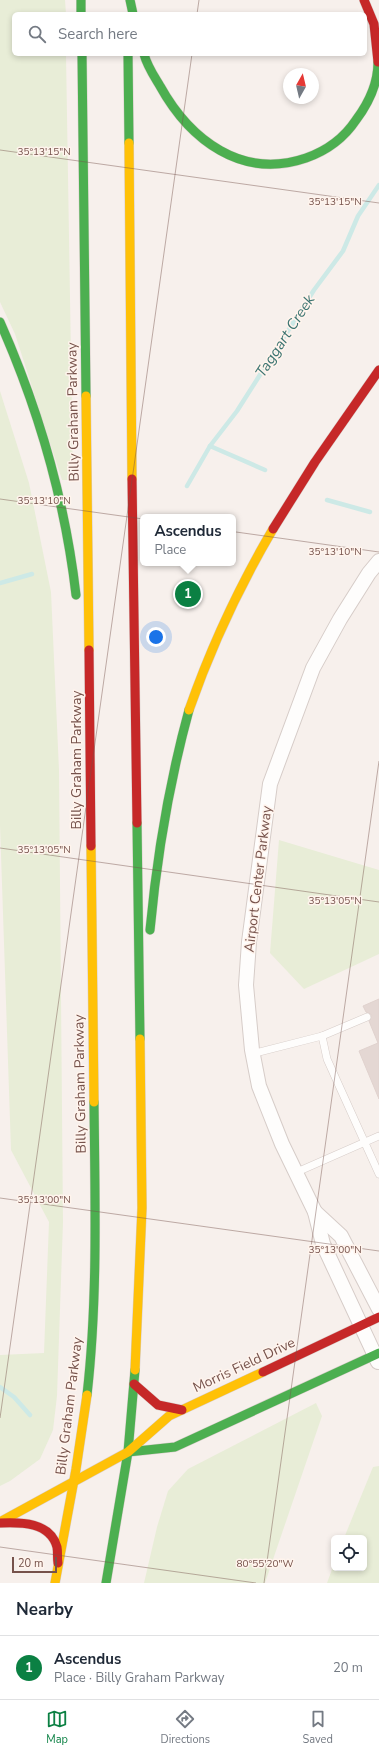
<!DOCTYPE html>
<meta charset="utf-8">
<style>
:root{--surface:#fff;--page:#f2f2f3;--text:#1f2937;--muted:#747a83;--line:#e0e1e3;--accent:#0b8043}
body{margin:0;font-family:"Nunito Sans",sans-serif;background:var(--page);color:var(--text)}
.controls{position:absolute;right:12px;bottom:12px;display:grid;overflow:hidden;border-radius:6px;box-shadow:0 2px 6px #0003}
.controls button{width:36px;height:36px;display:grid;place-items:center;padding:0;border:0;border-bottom:1px solid var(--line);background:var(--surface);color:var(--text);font:20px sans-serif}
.compass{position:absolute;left:283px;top:68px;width:36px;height:36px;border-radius:50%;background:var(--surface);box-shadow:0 2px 6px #0003;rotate:8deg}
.scale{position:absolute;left:12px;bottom:10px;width:45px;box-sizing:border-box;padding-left:4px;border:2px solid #76524b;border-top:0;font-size:11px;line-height:14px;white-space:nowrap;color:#76524b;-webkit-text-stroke:3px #fff4ed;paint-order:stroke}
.you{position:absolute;left:156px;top:637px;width:14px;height:14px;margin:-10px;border:3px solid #fff;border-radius:50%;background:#1a73e8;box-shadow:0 0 0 6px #1a73e833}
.badge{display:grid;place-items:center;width:26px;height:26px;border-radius:50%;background:var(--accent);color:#fff;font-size:13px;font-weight:700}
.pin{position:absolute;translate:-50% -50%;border:2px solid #fff;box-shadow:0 1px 4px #0006}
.popup{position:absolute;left:140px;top:514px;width:96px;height:52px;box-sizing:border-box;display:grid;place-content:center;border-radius:6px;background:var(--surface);filter:drop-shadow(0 1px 3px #0005);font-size:13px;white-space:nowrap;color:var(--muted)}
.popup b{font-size:15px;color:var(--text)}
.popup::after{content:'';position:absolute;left:50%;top:100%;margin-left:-8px;border:8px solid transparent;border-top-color:var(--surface)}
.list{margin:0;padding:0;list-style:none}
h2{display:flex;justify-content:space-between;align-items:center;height:52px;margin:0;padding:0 16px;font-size:17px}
h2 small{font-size:13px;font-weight:400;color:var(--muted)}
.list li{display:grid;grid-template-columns:26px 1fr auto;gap:12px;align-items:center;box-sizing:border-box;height:64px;padding:0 16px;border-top:1px solid var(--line)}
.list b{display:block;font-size:15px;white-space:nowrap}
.list p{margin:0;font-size:13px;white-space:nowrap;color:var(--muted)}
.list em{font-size:13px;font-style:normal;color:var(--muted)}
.icon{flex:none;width:22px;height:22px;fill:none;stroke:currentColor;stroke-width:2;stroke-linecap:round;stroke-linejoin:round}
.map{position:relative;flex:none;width:379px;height:1583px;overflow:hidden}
.search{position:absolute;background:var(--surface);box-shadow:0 2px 6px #0003;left:12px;right:12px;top:12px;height:44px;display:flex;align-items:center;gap:10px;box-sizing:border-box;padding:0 14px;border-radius:6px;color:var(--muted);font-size:15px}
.sheet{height:116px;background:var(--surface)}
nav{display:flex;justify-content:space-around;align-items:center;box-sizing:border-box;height:56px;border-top:1px solid var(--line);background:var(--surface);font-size:11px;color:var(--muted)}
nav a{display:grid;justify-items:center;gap:2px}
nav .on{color:var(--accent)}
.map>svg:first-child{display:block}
.green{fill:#e8edd7}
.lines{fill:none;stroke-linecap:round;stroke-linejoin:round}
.stream{stroke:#cde9e6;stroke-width:4.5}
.building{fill:#e4d7d3;stroke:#e0d2ce}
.lane-casing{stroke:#d6ccc8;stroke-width:8}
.street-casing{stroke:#d6ccc8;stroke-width:16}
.fast-casing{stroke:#d8cdca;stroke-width:10}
.slow-casing{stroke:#d8cdca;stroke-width:10}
.jam-casing{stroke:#d8cdca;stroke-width:10}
.lane{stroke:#fefdfc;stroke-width:7}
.street{stroke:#fefdfc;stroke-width:14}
.fast{stroke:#4caf50;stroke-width:9}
.slow{stroke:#ffc107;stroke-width:9}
.jam{stroke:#c62828;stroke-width:9}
.ticks{fill:none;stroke:#76524b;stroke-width:1;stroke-opacity:0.45}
.labels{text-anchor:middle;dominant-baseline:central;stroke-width:3;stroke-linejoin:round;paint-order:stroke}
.street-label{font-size:14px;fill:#76524b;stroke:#fff4ed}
.water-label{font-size:15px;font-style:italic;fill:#3c7471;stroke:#fff4ed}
.ticks-label{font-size:10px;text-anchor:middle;fill:#76524b;stroke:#fff4ed;stroke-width:3;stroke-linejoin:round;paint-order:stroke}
</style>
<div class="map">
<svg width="379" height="1583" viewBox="0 0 379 1583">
<rect width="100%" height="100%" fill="#f7f0ec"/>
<g class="green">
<path d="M 0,0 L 65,0 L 66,14 L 14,14 L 14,54 L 66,54 L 73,480 L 62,480 L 15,334 L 0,302 Z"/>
<path d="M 0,391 L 29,483 L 51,592 L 59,770 L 63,1222 L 57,1396 L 53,1430 L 40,1459 L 10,1481 L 0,1486 L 0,1355 L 44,1353 L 49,1222 L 11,1150 L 0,825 Z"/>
<path d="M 279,840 L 379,870 L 379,954 L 304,989 L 270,953 Z"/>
<path d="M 316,1403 L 322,1416 L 265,1583 L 144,1583 L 157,1527 L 168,1491 L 188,1469 Z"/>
<path d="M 379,1466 L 379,1583 L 327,1583 L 334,1564 L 334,1568 L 364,1568 L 364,1538 L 344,1538 L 373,1467 Z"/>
</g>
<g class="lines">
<g class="stream">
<path d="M 210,446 L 265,470"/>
<path d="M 187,486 L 210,446 L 237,411 L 314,290 L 343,251 L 358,216 L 379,185"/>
<path d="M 327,500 L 370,512"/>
<path d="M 0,583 L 32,574"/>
<path d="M 0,1387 L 14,1397 L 30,1415"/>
</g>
</g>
<path class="building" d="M 379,999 L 379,1099 L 359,1051 L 378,1043 L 369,1021 L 372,1015 L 366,1012 L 363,1006 Z"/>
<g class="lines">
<g class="lane-casing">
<g id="lane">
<path d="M 322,1036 L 327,1059 L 379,1174"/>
<path d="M 252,1054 L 322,1036 L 367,1017"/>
<path d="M 297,1172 L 379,1136"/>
</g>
</g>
<g class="street-casing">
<g id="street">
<path d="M 315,1212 L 341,1236 L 379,1309"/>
<path d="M 378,1362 L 323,1244 L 315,1212 L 282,1144 L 259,1086 L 252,1050 L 246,985 L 249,942 L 270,784 L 313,668 L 340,619 L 369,573 L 379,561"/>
</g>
</g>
<g class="fast-casing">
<g id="fast">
<path d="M 81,0 L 81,14"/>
<path d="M 130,0 L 133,14"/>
<path d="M 82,54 L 86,396"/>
<path d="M 128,54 L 129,143"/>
<path d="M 144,54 C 147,66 154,76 160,86 C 190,140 242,180 306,158 C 326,151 344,138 356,120 C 368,104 378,83 378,62"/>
<path d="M 0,322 C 39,410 65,500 76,595"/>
<path d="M 137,823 L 140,1039"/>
<path d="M 150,930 C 157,855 169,783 189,710"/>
<path d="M 87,1395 C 98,1298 95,1200 94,1102"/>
<path d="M 128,1452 L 175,1447 L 379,1353"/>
<path d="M 106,1583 L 128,1452 L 135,1370"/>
</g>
</g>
<g class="slow-casing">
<g id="slow">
<path d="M 129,143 L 132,479"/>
<path d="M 86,396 L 89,650"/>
<path d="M 189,710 C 211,647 239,587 273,529"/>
<path d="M 91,846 L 94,1102"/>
<path d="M 135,1370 L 142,1208 L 140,1039"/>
<path d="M 0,1522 L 128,1452 L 169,1416 L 263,1372"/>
<path d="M 55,1583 L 76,1469 L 87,1395"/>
</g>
</g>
<g class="jam-casing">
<g id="jam">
<path d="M 364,0 L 374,24 L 378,62"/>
<path d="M 132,479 L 137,823"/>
<path d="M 273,529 L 315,462 L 379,370"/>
<path d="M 89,650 L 91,846"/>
<path d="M 263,1372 L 379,1317"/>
<path d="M 134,1384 L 158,1405 L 182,1410"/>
<path d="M 0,1523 C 21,1522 50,1522 57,1547 C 58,1552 57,1558 58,1563"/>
</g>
</g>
<use href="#lane" class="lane"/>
<use href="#street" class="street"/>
<use href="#fast" class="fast"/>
<use href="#slow" class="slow"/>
<use href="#jam" class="jam"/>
</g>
<path class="ticks" d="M 197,14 L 199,0M 0,150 L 379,203M 0,499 L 379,552M 0,848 L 379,902M 0,1198 L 379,1251M 0,1418 L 192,54M 0,1547 L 256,1583M 264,1583 L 379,761"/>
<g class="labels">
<g class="street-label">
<text transform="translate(73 412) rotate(-91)">Billy Graham Parkway</text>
<text transform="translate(76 760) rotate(-90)">Billy Graham Parkway</text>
<text transform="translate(258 879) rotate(-83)">Airport Center Parkway</text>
<text transform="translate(80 1084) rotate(-91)">Billy Graham Parkway</text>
<text transform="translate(244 1365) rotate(-25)">Morris Field Drive</text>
<text transform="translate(69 1406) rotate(-83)">Billy Graham Parkway</text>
</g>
<g class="water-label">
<text transform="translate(285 336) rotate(-57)">Taggart Creek</text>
</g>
</g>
<g class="ticks-label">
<text x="44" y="155">35°13'15"N</text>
<text x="335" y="205">35°13'15"N</text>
<text x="44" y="504">35°13'10"N</text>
<text x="335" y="555">35°13'10"N</text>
<text x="44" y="853">35°13'05"N</text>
<text x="335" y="904">35°13'05"N</text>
<text x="44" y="1203">35°13'00"N</text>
<text x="335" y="1253">35°13'00"N</text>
<text x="265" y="1567">80°55'20"W</text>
</g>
</svg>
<div class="controls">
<button><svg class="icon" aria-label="locate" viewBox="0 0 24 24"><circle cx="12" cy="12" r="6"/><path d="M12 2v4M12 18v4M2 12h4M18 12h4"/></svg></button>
</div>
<svg class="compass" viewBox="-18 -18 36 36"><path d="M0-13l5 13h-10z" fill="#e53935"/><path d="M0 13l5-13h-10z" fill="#747a83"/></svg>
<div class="scale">20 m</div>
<div class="you"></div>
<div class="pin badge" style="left:188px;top:594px">1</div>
<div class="popup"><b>Ascendus</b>Place</div>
<div class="search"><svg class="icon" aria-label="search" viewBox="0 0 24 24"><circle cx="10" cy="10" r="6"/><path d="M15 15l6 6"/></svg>Search here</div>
</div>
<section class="sheet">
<h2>Nearby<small></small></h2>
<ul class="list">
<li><span class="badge">1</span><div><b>Ascendus</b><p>Place · Billy Graham Parkway</p></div><em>20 m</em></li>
</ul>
</section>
<nav>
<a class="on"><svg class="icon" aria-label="map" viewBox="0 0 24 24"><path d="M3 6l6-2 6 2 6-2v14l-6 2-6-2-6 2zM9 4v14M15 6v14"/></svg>Map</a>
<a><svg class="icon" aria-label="directions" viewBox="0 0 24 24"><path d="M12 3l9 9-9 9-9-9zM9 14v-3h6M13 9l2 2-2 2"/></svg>Directions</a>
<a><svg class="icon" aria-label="saved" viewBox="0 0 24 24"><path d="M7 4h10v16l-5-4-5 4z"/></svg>Saved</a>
</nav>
